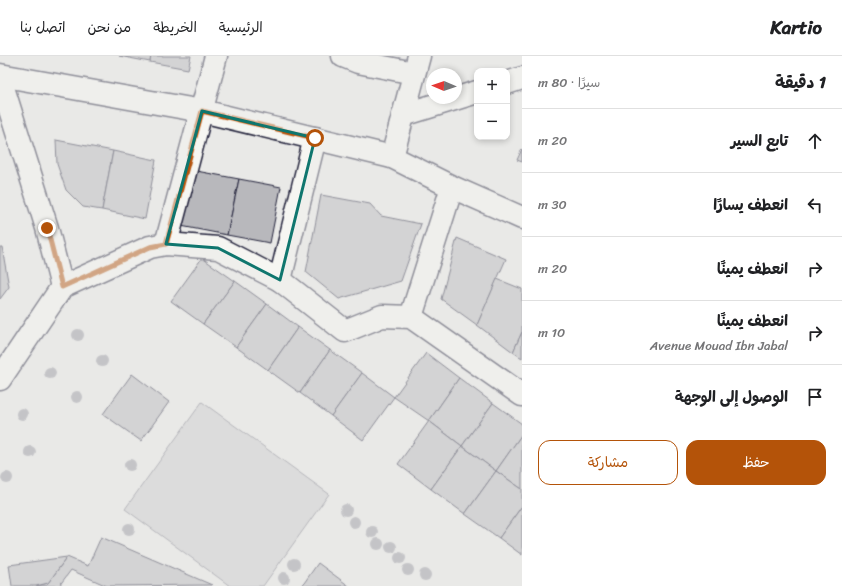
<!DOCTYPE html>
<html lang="ar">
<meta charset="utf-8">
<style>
:root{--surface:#fff;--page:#f2f2f2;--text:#202124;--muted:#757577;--line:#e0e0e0;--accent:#b45309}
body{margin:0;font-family:Sriracha,"Playpen Sans Arabic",sans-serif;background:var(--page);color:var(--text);direction:rtl}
.controls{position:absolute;right:12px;top:12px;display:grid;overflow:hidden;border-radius:8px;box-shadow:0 2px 6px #0003}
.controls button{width:36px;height:36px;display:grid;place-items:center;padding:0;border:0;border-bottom:1px solid var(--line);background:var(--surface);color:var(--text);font:20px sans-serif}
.compass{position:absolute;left:426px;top:12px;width:36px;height:36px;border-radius:50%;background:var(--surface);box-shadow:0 2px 6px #0003;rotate:272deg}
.stop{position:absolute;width:12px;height:12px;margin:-9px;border:3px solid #b45309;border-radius:50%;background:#fff}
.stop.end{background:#b45309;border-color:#fff;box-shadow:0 1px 4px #0008}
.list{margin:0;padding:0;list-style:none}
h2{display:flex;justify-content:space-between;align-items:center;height:52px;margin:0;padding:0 16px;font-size:17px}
h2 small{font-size:13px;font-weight:400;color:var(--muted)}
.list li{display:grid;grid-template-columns:26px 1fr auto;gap:12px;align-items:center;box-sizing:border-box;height:64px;padding:0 16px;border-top:1px solid var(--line)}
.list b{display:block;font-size:15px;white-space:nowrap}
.list p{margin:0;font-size:13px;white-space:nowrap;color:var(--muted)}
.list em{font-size:13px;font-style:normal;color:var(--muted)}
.actions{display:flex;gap:8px;padding:12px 16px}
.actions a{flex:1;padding:9px 0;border:1px solid var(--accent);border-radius:12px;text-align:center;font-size:14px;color:var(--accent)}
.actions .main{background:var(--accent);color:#fff}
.icon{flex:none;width:22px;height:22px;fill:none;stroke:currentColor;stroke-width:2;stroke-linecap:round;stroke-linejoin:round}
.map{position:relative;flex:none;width:522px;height:530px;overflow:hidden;direction:ltr}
header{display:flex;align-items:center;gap:24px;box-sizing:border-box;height:56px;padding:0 20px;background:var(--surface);border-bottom:1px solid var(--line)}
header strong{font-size:19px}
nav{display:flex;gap:22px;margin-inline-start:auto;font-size:14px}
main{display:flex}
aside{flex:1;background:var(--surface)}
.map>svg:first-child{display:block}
.green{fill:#ccccce;stroke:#777784}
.building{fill:#b8b8bc;stroke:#22223b}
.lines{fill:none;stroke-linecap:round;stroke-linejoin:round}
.minor-casing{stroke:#22223b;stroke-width:25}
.minor{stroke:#f6f6f2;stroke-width:22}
.tree{fill:#9898a1}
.route{stroke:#b45309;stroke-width:5}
.marked{fill:none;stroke:#0f766e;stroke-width:3;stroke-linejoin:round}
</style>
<header>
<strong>Kartio</strong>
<nav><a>الرئيسية</a><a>الخريطة</a><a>من نحن</a><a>اتصل بنا</a></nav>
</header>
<main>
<aside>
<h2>1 دقيقة<small>سيرًا · 80 m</small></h2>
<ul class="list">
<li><svg class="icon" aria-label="ahead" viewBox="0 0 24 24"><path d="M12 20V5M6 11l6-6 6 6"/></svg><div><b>تابع السير</b></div><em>20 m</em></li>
<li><svg class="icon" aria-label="left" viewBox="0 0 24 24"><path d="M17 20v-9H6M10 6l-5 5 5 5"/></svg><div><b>انعطف يسارًا</b></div><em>30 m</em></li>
<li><svg class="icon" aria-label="right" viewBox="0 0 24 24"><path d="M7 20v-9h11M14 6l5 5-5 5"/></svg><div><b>انعطف يمينًا</b></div><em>20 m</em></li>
<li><svg class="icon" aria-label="right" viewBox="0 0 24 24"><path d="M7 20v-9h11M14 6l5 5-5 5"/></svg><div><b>انعطف يمينًا</b><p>Avenue Mouad Ibn Jabal</p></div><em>10 m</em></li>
<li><svg class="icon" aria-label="arrive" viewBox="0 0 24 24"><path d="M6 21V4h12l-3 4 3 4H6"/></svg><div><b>الوصول إلى الوجهة</b></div></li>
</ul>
<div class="actions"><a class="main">حفظ</a><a>مشاركة</a></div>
</aside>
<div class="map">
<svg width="522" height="530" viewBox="0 0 522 530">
<rect width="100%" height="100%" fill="#e9e9e7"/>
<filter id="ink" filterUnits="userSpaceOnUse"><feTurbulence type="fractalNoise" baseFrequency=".025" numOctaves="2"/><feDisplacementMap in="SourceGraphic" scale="8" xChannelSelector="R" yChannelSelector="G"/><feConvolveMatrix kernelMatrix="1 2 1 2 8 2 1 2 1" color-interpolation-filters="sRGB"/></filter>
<g filter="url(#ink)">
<path class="green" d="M 202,346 L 329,438 L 263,530 L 230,530 L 125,453 Z"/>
<g class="building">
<path d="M 119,0 L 151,0 L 150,6 Z"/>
<path d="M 151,0 L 191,0 L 188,13 L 150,6 Z"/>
<path d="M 56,84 L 113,95 L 102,154 L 83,151 L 66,134 L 57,108 Z"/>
<path d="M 522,93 L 522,106 L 517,104 Z"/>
<path d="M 113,95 L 156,104 L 145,163 L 102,154 Z"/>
<path d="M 191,114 L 239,123 L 227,179 L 181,170 Z"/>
<path d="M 239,123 L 281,131 L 270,187 L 227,179 Z"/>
<path d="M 321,139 L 370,148 L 381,160 L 421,168 L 401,225 L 339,243 L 306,216 Z"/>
<path d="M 457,182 L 506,203 L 477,269 L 441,243 Z"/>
<path d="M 0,191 L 2,191 L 9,231 L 0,243 Z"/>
<path d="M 202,202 L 235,225 L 203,268 L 171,245 Z"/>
<path d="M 497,223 L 522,233 L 522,276 L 513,296 L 477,269 Z"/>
<path d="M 235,225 L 267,248 L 236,291 L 203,268 Z"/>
<path d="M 267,248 L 298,271 L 268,314 L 236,291 Z"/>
<path d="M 298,271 L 330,294 L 300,337 L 268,314 Z"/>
<path d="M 522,276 L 522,302 L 513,296 Z"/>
<path d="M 330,294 L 362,317 L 331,360 L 300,337 Z"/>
<path d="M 426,297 L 459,322 L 429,365 L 394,341 Z"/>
<path d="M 362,317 L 394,341 L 363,384 L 331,360 Z"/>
<path d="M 132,318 L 169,346 L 141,385 L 103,358 Z"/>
<path d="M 459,322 L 493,347 L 462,390 L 429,365 Z"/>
<path d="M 493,347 L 522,368 L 522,378 L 496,415 L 462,390 Z"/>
<path d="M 429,365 L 462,390 L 431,433 L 398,408 Z"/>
<path d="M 522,378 L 522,433 L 496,415 Z"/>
<path d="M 462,390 L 496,415 L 465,458 L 431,433 Z"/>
<path d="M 496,415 L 522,433 L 522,450 L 499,482 L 465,458 Z"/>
<path d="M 522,450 L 522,499 L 499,482 Z"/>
<path d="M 101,481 L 212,529 L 107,530 L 71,514 L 59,530 L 36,530 L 48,527 L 67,501 L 88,510 Z"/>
<path d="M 67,501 L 48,527 L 36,530 L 12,530 L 9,509 Z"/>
<path d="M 318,507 L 349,530 L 302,530 Z"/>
</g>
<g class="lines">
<g class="minor-casing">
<g id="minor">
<path d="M 343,0 L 358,6 L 414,17"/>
<path d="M 0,19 L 202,55 L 392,101 L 452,131 L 522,162"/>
<path d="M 0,22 L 47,172 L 62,231 L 0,323"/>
<path d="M 507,27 L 522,22"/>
<path d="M 403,59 L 477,36"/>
<path d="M 392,101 L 419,0"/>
<path d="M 166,188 L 216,0"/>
<path d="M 280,224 L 315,82"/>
<path d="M 62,231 L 150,191 L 166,188 L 218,192 L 280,224 L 345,275 L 382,260 L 411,261 L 522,339"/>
<path d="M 411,261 L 452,131"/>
</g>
</g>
<use href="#minor" class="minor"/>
</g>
<g class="tree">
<circle cx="78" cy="279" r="6"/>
<circle cx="102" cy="305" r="6"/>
<circle cx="50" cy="317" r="6"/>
<circle cx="77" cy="341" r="6"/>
<circle cx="22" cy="358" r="6"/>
<circle cx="30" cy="396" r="6"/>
<circle cx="130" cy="409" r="6"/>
<circle cx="7" cy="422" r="6"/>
<circle cx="346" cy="454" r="6"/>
<circle cx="354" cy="466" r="6"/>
<circle cx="129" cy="473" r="6"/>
<circle cx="372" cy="476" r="6"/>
<circle cx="378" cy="488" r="6"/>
<circle cx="391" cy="491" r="6"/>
<circle cx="400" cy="502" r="6"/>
<circle cx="294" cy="508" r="6"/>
<circle cx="408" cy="514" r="6"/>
<circle cx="425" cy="519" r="6"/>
<circle cx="284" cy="522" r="6"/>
</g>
</g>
<g class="lines" filter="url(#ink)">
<path class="route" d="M 47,172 L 62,231 L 150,191 L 166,188 L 202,55 L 315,82"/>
</g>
<path d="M0 0H522V530H0ZM 202,55 L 315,82 L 280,224 L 218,192 L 166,188 Z" fill="#e9e9e7" fill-opacity=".55" fill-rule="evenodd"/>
<path class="marked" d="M 202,55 L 315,82 L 280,224 L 218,192 L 166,188 Z"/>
</svg>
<div class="controls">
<button>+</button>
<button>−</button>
</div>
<svg class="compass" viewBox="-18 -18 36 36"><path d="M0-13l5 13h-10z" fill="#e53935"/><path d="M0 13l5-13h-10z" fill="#757577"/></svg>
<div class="stop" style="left:315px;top:82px"></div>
<div class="stop end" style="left:47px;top:172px"></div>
</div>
</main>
